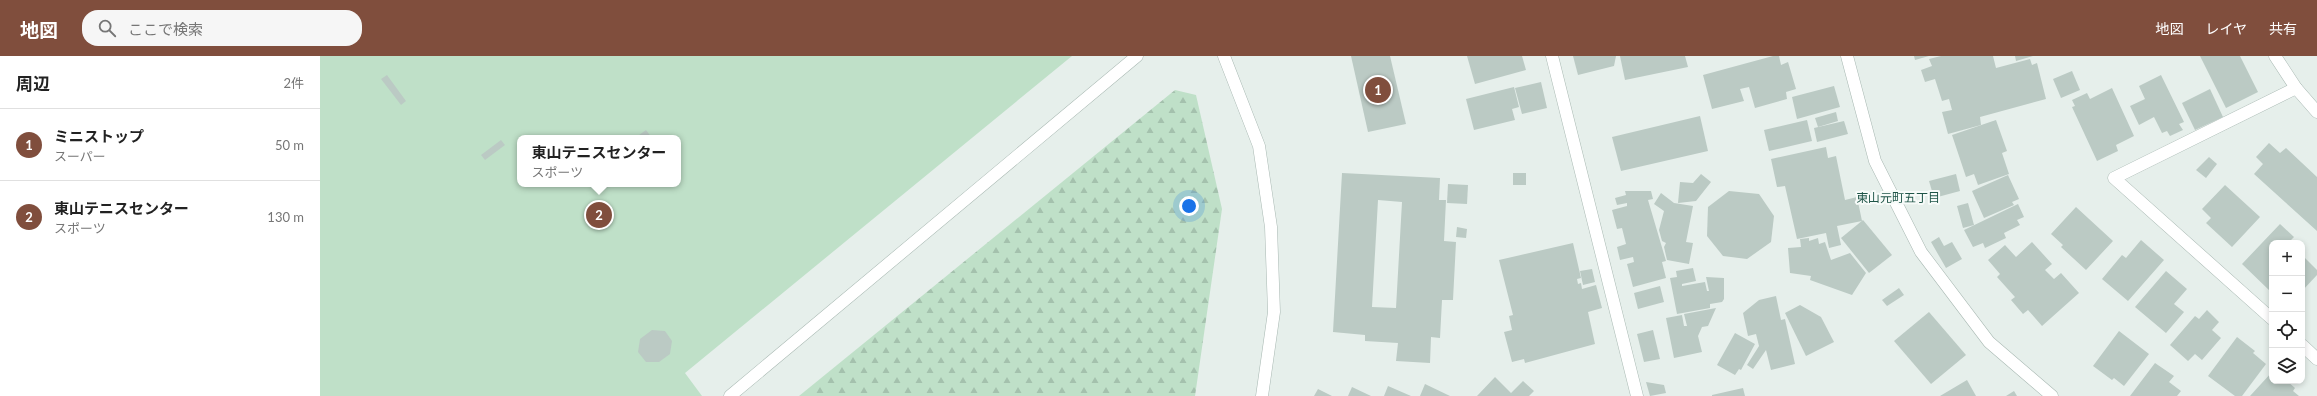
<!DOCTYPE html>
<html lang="ja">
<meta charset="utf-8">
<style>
:root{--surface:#fff;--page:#f6f6f6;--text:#222;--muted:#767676;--line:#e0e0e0;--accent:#804e3d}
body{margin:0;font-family:Lato,"Noto Sans JP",sans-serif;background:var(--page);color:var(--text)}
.controls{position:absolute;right:12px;bottom:12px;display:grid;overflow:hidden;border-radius:8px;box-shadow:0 2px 6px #0003}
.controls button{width:36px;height:36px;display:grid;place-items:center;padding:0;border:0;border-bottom:1px solid var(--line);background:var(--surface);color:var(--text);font:20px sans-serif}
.you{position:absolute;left:869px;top:150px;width:14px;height:14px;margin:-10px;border:3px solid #fff;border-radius:50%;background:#1a73e8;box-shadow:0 0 0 6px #1a73e833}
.badge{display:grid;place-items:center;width:26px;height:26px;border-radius:50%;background:var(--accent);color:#fff;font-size:13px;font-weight:700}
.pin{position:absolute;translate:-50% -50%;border:2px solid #fff;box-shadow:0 1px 4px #0006}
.popup{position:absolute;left:197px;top:79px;width:164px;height:52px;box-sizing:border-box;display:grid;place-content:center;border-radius:8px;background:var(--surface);filter:drop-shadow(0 1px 3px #0005);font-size:13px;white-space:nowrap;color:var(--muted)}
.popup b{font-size:15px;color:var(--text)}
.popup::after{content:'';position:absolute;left:50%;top:100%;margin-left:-8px;border:8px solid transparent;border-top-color:var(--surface)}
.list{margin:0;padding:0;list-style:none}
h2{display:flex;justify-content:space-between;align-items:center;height:52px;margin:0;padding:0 16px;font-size:17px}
h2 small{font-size:13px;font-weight:400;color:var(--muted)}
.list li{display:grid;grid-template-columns:26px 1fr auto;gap:12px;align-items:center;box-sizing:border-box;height:72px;padding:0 16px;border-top:1px solid var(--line)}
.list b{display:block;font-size:15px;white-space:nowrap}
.list p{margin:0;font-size:13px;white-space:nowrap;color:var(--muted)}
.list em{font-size:13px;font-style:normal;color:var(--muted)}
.icon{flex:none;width:22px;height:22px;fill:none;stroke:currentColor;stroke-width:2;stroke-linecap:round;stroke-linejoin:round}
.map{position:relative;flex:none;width:1997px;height:340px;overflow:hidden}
header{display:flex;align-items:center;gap:24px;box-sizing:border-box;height:56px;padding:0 20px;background:var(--accent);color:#fff}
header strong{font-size:19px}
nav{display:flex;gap:22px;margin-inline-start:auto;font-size:14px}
.search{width:280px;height:36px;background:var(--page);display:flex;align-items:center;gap:10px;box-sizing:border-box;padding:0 14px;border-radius:16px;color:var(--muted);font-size:15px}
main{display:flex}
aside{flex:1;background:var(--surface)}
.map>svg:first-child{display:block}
.forest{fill:url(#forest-firs)}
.pitch{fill:#bfe0c8;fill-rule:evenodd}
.building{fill:#bbcac4;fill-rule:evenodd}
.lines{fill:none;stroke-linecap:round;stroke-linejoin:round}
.minor-casing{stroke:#a8b8b2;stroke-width:13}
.tertiary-casing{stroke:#a8b8b2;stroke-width:13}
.minor{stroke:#fff;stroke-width:12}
.tertiary{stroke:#fff;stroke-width:12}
.labels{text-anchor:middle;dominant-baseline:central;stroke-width:4;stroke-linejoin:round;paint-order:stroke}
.neighbourhood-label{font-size:12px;fill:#1f5548;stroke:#f7fbf9}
</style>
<header>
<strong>地図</strong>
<div class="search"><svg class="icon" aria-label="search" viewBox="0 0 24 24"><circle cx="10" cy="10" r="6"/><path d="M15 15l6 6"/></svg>ここで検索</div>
<nav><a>地図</a><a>レイヤ</a><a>共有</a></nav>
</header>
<main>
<aside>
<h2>周辺<small>2件</small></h2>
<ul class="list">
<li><span class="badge">1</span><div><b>ミニストップ</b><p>スーパー</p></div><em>50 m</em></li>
<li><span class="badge">2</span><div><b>東山テニスセンター</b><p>スポーツ</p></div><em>130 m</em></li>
</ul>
</aside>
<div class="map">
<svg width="1997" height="340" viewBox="0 0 1997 340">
<defs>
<pattern id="forest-firs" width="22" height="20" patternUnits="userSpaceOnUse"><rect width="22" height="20" fill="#bfe0c8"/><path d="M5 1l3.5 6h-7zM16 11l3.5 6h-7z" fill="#a4c1ad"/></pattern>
</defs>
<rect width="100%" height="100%" fill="#e6efeb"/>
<path class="forest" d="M 855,34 L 876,39 L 902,153 L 875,340 L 479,340 Z"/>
<path class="pitch" d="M 0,0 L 752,0 L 365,317 L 382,340 L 0,340 ZM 200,82 L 358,82 L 358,128 L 200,128 Z"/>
<g class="building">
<path d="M 1031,0 L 1070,0 L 1086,68 L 1048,76 Z"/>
<path d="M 1147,0 L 1202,0 L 1206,14 L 1155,28 Z"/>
<path d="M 1253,0 L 1296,0 L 1294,10 L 1258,19 Z"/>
<path d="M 1300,0 L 1365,0 L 1368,11 L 1305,24 Z"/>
<path d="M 1453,0 L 1459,0 L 1461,9 L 1468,6 L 1476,33 L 1466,36 L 1467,43 L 1435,52 L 1429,31 L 1420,33 L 1424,45 L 1392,53 L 1383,19 Z"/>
<path d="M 1594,0 L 1609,0 L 1595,4 Z"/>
<path d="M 1621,0 L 1673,0 L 1676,12 L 1710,3 L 1712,9 L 1717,7 L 1726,43 L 1660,61 L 1661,69 L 1628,78 L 1622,56 L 1632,54 L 1629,43 L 1622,45 L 1615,23 L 1605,26 L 1601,14 L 1612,10 L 1609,3 Z"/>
<path d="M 1695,0 L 1713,0 L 1696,5 Z"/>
<path d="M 1880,0 L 1920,0 L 1938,36 L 1906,52 Z"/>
<path d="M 1752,15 L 1760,34 L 1741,42 L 1733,23 Z"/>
<path d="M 67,19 L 86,45 L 81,49 L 61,23 Z"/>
<path d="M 1841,19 L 1864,66 L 1859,68 L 1863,74 L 1850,80 L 1847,75 L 1842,77 L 1834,61 L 1819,69 L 1810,50 L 1825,43 L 1819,30 Z"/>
<path d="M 1221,26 L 1227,52 L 1202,58 L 1195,32 Z"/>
<path d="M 1514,30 L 1520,51 L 1477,63 L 1472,41 Z"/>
<path d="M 1194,31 L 1199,51 L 1192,53 L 1195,64 L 1154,74 L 1146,43 Z"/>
<path d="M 1792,32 L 1814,80 L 1796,89 L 1798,95 L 1777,105 L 1752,51 L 1755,50 L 1752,44 L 1767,37 L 1770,43 Z"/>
<path d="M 1890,33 L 1903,61 L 1875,74 L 1862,47 Z"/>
<path d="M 1516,56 L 1518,65 L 1498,71 L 1495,62 Z"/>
<path d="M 1380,60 L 1388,95 L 1301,115 L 1292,81 Z"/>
<path d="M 1487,64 L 1492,85 L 1449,95 L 1444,74 Z"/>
<path d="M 1676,64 L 1687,95 L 1682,97 L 1689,118 L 1658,129 L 1654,118 L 1646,121 L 1632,79 Z"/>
<path d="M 1524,65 L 1528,78 L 1497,86 L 1494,72 Z"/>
<path d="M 326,74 L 332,82 L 315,82 Z"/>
<path d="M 181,84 L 185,89 L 165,104 L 161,99 Z"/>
<path d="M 1949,87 L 1960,97 L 1966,92 L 1997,121 L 1997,175 L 1934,118 L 1943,108 L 1936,101 Z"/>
<path d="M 1506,91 L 1508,102 L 1516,100 L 1525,144 L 1537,141 L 1542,165 L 1517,170 L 1521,189 L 1509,192 L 1506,177 L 1477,183 L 1465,130 L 1457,131 L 1451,103 Z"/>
<path d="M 1889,101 L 1897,108 L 1886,122 L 1876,114 Z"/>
<path d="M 1022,117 L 1120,122 L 1119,144 L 1126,144 L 1124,185 L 1136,186 L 1133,244 L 1122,244 L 1120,282 L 1111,281 L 1110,307 L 1076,305 L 1078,287 L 1045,285 L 1045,279 L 1013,276 ZM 1058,144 L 1082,146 L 1076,252 L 1052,251 Z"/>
<rect x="1193" y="117" width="13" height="12"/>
<path d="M 1381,118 L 1391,126 L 1376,145 L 1358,147 L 1360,126 L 1373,127 Z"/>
<path d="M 1636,118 L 1640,135 L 1614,142 L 1609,125 Z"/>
<path d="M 1688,119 L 1699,143 L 1692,146 L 1694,149 L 1664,162 L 1652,135 Z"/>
<path d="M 277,128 L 292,128 L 282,135 Z"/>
<path d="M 1128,128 L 1148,129 L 1147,148 L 1127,147 Z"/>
<path d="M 1905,129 L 1940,161 L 1912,191 L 1886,167 L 1891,162 L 1882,153 Z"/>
<path d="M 1305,135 L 1331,135 L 1333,143 L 1328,144 L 1346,205 L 1342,206 L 1346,222 L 1313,231 L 1307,208 L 1314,206 L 1313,201 L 1300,204 L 1297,191 L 1306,188 L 1302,172 L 1297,173 L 1292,154 L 1307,150 L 1307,147 L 1297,149 L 1295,142 L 1306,139 Z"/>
<path d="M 1409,135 L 1439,138 L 1454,160 L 1451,186 L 1427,203 L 1403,200 L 1387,180 L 1388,151 Z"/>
<path d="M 1341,137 L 1354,147 L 1373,150 L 1366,186 L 1373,187 L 1369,208 L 1347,204 L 1344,191 L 1346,187 L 1342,185 L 1339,174 L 1344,155 L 1334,148 Z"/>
<path d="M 1648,147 L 1654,169 L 1643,172 L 1637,150 Z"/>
<path d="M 1698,148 L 1704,161 L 1697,164 L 1700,169 L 1684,177 L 1686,182 L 1665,192 L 1663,187 L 1653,191 L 1644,174 Z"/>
<path d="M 1756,151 L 1793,185 L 1766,214 L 1741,191 L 1743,189 L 1731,178 Z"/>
<path d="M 1543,164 L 1572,199 L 1549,217 L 1521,182 Z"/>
<path d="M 1960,168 L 1974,181 L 1968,187 L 1952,187 L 1952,233 L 1950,235 L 1922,208 Z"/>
<path d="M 1137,171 L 1147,173 L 1146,182 L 1136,181 Z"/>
<path d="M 1619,181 L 1624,190 L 1632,186 L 1642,203 L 1626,212 L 1611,186 Z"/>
<path d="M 1489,182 L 1489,185 L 1498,182 L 1499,188 L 1505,186 L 1511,204 L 1530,197 L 1546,217 L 1532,239 L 1490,224 L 1491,220 L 1470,217 L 1468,192 L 1481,191 L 1480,183 Z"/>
<path d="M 1821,184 L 1844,204 L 1808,245 L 1782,223 L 1802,199 L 1806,202 Z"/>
<path d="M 1712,186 L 1732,208 L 1725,214 L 1734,223 L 1741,217 L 1759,237 L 1722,270 L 1708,254 L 1703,258 L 1691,244 L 1695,241 L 1677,221 L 1680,218 L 1668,204 L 1685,189 L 1696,201 Z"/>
<path d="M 1253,187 L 1261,222 L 1257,223 L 1258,228 L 1261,227 L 1262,233 L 1276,229 L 1282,252 L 1268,256 L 1275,288 L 1205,307 L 1204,303 L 1192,306 L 1184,276 L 1192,274 L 1189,260 L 1193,259 L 1179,204 Z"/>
<path d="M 1982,199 L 1997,214 L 1997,219 L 1982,235 Z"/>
<path d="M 1373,212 L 1376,225 L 1362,228 L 1362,230 L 1385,226 L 1387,235 L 1389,235 L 1386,221 L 1404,222 L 1404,243 L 1402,246 L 1390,248 L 1390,252 L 1357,258 L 1350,222 L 1357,221 L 1356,215 Z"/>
<path d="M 1272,213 L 1275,226 L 1263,229 L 1260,215 Z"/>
<path d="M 1846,215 L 1867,233 L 1854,248 L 1864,256 L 1846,277 L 1815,251 Z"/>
<path d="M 1340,230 L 1344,246 L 1318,253 L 1314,237 Z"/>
<path d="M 1579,232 L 1584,239 L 1567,250 L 1562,244 Z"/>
<path d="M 1456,240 L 1461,264 L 1465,263 L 1475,308 L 1451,314 L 1446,294 L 1433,313 L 1427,309 L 1439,290 L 1436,278 L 1428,280 L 1423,257 L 1439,244 Z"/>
<path d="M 1480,249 L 1501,261 L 1514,286 L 1486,300 L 1465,257 Z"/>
<path d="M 1396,252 L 1388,270 L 1382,271 L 1378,280 L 1382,296 L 1354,302 L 1346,262 L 1362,259 L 1364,270 L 1367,270 L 1364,258 Z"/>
<path d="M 1887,254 L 1899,266 L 1892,274 L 1901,282 L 1882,304 L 1875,298 L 1868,305 L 1850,289 L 1875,260 L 1879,263 Z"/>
<path d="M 1609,256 L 1646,299 L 1611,328 L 1574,285 Z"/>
<path d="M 332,274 L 345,275 L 352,285 L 350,298 L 339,306 L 326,306 L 318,296 L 320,283 Z"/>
<path d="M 1333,274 L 1340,303 L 1324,306 L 1317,278 Z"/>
<path d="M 1799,275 L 1829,298 L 1804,330 L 1794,322 L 1792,324 L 1773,310 Z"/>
<path d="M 1415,277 L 1435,288 L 1421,314 L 1419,313 L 1415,319 L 1397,309 Z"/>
<path d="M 1917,281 L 1935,295 L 1933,297 L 1946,308 L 1922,340 L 1915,340 L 1888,320 Z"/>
<path d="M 1835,307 L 1854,320 L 1849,326 L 1861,335 L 1857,340 L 1810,340 Z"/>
<path d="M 1952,316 L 1952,325 L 1967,325 L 1975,332 L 1973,335 L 1979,340 L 1930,340 Z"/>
<path d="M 1175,321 L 1191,337 L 1203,325 L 1214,335 L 1209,340 L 1157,340 Z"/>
<path d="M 1647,324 L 1656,340 L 1620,340 Z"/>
<path d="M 1326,326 L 1344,329 L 1346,337 L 1330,340 Z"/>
<path d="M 1105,328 L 1130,340 L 1100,340 Z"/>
<path d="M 1068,330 L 1091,340 L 1064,340 Z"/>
<path d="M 1032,331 L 1051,340 L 1028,340 Z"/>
<path d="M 1423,332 L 1425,340 L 1392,340 L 1392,339 Z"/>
<path d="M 998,333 L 1012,340 L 994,340 Z"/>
<path d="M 1694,335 L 1697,340 L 1686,340 Z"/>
</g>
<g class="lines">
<g class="minor-casing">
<g id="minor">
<path d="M 1232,0 L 1317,340"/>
<path d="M 1527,0 L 1555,105 L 1601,196 L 1669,286 L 1732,340"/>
<path d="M 1955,0 L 1976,32 L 1997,56"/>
<path d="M 1952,263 L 1794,122 L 1976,32"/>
<path d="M 1982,289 L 1997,303"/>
<path d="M 410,340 L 817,0"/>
</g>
</g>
<g class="tertiary-casing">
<path id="tertiary" d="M 904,0 L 939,90 L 951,171 L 954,256 L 942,340"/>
</g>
<use href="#minor" class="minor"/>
<use href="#tertiary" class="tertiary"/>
</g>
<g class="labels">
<g class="neighbourhood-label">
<text x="1578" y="141">東山元町五丁目</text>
</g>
</g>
</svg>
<div class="controls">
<button>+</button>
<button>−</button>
<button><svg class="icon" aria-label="locate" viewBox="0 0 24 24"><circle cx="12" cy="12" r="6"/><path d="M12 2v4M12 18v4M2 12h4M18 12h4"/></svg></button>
<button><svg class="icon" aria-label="layers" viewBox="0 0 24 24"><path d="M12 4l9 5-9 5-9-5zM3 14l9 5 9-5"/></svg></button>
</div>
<div class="you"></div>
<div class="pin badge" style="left:1058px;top:34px">1</div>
<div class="pin badge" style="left:279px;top:159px">2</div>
<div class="popup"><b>東山テニスセンター</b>スポーツ</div>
</div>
</main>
